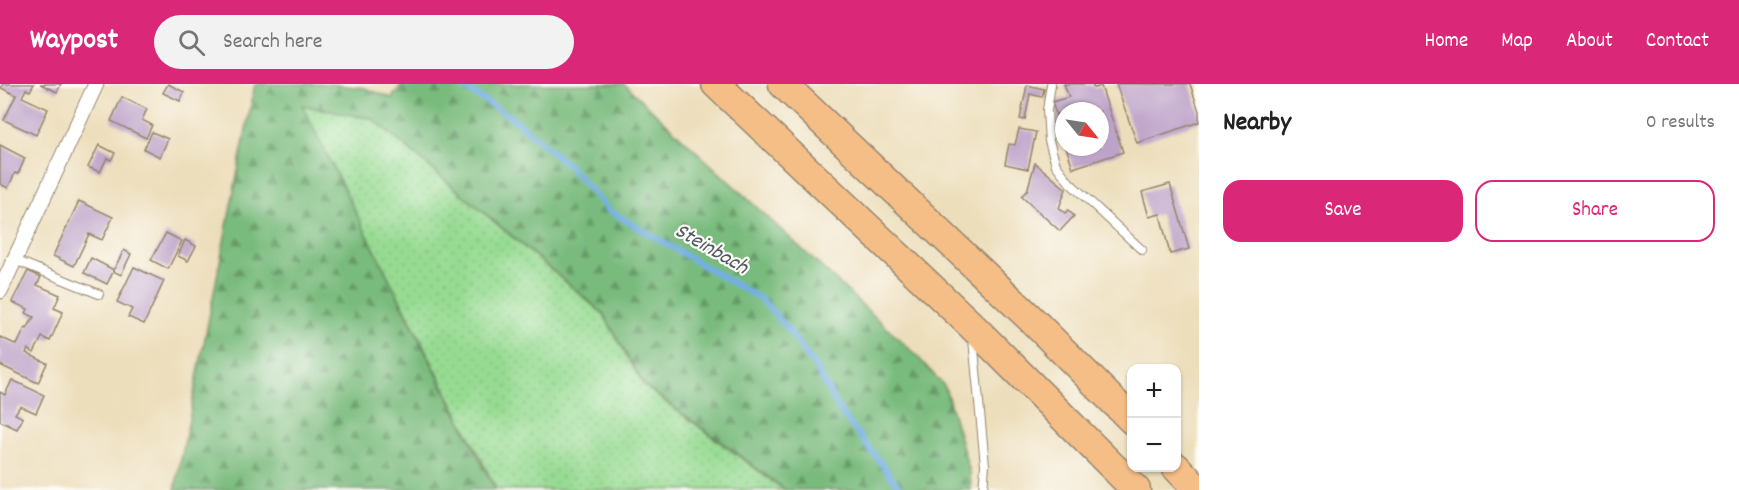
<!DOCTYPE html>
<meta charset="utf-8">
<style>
:root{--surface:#fff;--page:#f2f2f2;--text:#222;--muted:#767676;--line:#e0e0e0;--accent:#db2777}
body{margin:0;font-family:Dekko,sans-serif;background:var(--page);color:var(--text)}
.controls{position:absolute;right:18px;bottom:18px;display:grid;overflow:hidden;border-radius:12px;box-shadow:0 2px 4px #0004}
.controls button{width:54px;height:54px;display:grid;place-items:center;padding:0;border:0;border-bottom:2px solid var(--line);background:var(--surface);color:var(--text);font:30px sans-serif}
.compass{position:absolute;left:1055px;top:18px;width:54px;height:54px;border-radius:50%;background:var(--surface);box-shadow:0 2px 4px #0004;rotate:120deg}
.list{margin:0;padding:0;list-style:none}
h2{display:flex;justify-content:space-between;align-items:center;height:78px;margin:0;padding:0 24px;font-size:26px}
h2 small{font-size:20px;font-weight:400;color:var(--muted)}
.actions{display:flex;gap:12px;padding:18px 24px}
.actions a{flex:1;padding:14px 0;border:2px solid var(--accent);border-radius:18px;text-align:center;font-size:21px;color:var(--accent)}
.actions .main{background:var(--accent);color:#fff}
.icon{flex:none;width:33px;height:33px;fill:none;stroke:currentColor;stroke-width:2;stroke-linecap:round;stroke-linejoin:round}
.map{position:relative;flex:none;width:1199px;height:406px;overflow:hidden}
header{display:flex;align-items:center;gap:36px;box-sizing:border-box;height:84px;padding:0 30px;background:var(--accent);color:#fff}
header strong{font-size:28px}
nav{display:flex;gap:33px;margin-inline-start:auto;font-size:21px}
.search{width:420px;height:54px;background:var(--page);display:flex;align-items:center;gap:15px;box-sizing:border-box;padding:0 21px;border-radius:33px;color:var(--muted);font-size:22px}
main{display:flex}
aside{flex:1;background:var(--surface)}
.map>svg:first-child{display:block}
.grass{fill:url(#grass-dots);stroke:#698258;stroke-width:1.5}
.forest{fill:url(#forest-firs);stroke:#5a724e;stroke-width:1.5}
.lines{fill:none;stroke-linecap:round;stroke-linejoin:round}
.stream{stroke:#73afe4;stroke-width:6}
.building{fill:#bda3c9}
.lane-casing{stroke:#94846c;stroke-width:10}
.street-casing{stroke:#94846c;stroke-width:17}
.highway-casing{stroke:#94846c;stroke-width:31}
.lane{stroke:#fff;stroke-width:8}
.street{stroke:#fff;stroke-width:15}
.highway{stroke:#f6be87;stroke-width:28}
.labels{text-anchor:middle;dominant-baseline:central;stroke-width:4.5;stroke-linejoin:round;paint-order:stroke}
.water-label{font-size:22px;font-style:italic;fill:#4f5963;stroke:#fdfcf7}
</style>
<header>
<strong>Waypost</strong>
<div class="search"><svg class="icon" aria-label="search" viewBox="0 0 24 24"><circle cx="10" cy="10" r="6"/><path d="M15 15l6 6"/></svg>Search here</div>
<nav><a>Home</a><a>Map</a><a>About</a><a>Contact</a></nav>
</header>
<main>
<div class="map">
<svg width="1199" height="406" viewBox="0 0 1199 406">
<defs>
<pattern id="grass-dots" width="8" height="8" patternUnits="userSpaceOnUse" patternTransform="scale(1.5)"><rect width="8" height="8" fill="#97db93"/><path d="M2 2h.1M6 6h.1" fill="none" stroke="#83bc7e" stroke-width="1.8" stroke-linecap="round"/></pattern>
<pattern id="forest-firs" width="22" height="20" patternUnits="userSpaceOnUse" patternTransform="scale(1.5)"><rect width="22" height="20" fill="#79bb7d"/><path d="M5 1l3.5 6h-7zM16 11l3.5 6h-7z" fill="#649866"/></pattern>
</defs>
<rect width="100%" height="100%" fill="#fdfcf7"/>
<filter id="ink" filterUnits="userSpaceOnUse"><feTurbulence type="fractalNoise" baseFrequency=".0167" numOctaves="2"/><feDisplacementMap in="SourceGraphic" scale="12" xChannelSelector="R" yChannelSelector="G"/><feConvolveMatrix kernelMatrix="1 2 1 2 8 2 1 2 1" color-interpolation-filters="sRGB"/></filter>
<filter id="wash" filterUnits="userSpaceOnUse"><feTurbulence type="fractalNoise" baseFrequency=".008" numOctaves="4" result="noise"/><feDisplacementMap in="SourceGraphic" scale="24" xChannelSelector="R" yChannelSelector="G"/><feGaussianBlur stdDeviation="1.35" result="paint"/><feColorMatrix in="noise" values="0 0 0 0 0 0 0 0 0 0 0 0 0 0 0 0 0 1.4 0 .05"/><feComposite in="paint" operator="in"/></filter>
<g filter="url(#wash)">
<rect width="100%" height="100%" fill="#eddebb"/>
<path class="grass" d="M 301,21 L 373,35 L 603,230 L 644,302 L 784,406 L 497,406 Z"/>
<path class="forest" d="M 255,0 L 329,0 L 365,4 L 392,14 L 402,0 L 624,0 L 916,271 L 945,303 L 970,389 L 971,406 L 786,406 L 644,301 L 603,229 L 373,35 L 302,21 L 495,406 L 175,406 Z"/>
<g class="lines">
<path class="stream" d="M 458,0 L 515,36 L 570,83 L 608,126 L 762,216 L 787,244 L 816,284 L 840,327 L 902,406"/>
</g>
<g id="blocks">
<g class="building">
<path d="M 3,0 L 34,0 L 30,7 L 26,5 L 22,13 L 48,25 L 36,51 L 4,36 L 16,11 L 1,4 Z"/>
<path d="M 40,0 L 61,0 L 57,8 Z"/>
<path d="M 168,0 L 184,8 L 180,17 L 163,9 Z"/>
<path d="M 1064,0 L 1092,0 L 1094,4 L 1101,2 L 1123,68 L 1073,84 L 1066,63 L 1100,63 L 1100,27 L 1064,27 L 1064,54 L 1052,18 L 1069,13 Z"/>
<path d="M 1116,0 L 1190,0 L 1199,27 L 1199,38 L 1137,59 Z"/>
<path d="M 1027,1 L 1044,5 L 1042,13 L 1030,10 L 1025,36 L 1020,35 Z"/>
<path d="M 122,13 L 147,25 L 142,36 L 152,41 L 146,54 L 111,37 Z"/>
<path d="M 1019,45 L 1036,48 L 1028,85 L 1005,80 L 1009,60 L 1015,61 Z"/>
<path d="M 152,48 L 168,55 L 160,73 L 144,65 Z"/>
<path d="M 0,61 L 25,74 L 18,90 L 15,89 L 8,104 L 0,100 Z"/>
<path d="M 99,61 L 115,69 L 111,76 L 107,74 L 100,88 L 88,83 Z"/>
<path d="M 1035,79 L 1066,105 L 1059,124 L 1065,129 L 1068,126 L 1074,132 L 1060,147 L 1021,112 L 1027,107 Z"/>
<path d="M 1170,100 L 1189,165 L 1170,170 L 1160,130 L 1149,133 L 1142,108 Z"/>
<path d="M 79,117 L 113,133 L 102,156 L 89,150 L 74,182 L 53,172 Z"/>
<path d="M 166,149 L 182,157 L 168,185 L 151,176 Z"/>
<path d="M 185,156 L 196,162 L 188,177 L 178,172 Z"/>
<path d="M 124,166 L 131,170 L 121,191 L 113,187 Z"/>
<path d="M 91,174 L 114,186 L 107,200 L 84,189 Z"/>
<path d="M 134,183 L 164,197 L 144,240 L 128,233 L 132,225 L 117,218 Z"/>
<path d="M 28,187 L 41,193 L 37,201 L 60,211 L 54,224 L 63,228 L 50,257 L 42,253 L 34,269 L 28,265 L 26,269 L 47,279 L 38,299 L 0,281 L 0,253 L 17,261 L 25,244 L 27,245 L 34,233 L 26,229 L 28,225 L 12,218 Z"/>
<path d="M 12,296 L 44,311 L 36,329 L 20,322 L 15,330 L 23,334 L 17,345 L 0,337 L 0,308 L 5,311 Z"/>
</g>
</g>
</g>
<g filter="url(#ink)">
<use href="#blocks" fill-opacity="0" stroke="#94846c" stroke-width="1.5"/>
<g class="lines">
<g class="lane-casing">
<g id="lane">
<path d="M 1051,0 L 1047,26 L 1049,57 L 1056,81 L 1070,99 L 1142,166"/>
<path d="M 15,176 L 99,210"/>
<path d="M 973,255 L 985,381 L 983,406"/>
</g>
</g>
<g class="street-casing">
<path id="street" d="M 0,207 L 96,0"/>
</g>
<g class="highway-casing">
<g id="highway">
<path d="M 716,0 L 972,242 L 1136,406"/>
<path d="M 783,0 L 1028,232 L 1132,336"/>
<path d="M 1176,383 L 1198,406"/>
</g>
</g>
<use href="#lane" class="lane"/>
<use href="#street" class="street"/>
<use href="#highway" class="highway"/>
</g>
</g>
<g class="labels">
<g class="water-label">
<text transform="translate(711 166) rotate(30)">Steinbach</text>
</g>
</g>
</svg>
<div class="controls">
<button>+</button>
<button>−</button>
</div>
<svg class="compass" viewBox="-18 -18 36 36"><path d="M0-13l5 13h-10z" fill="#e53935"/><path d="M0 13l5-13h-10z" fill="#767676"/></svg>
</div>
<aside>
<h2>Nearby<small>0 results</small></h2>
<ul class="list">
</ul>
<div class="actions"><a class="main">Save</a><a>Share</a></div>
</aside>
</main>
